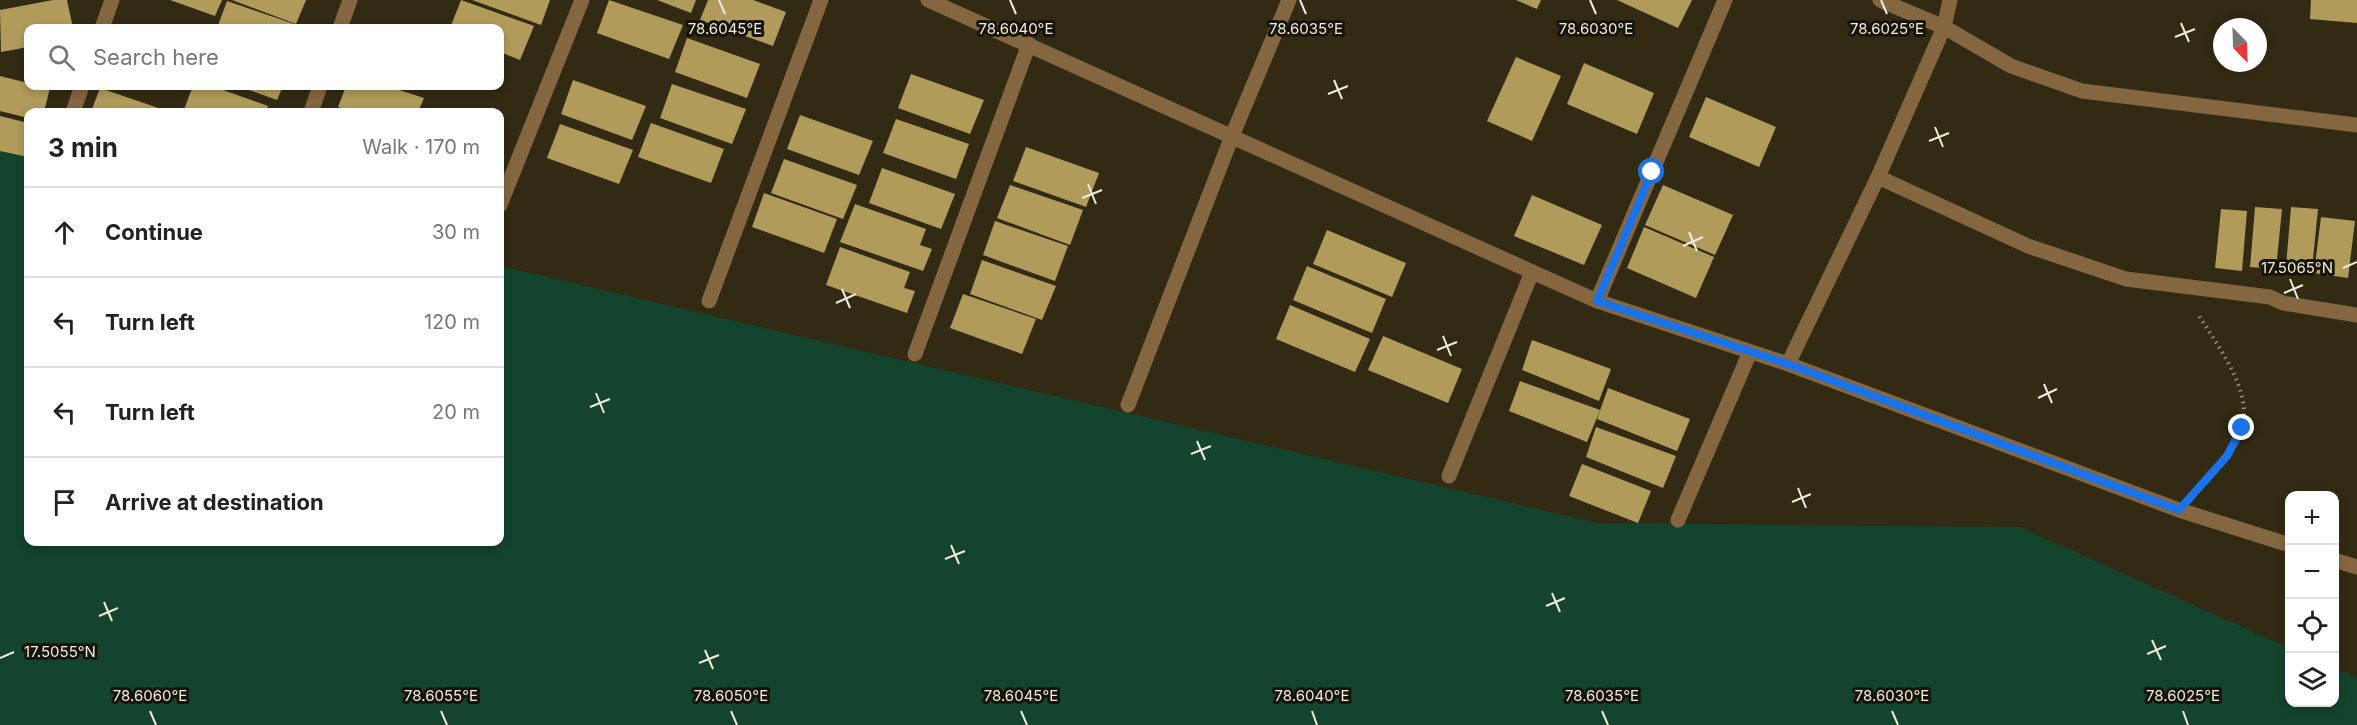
<!DOCTYPE html>
<meta charset="utf-8">
<style>
:root{--surface:#fff;--page:#f6f6f6;--text:#222;--muted:#767676;--line:#e0e0e0}
body{margin:0;font-family:Inter,sans-serif;background:var(--page);color:var(--text)}
.controls{position:absolute;right:18px;bottom:18px;display:grid;overflow:hidden;border-radius:12px;box-shadow:0 3px 9px #0003}
.controls button{width:54px;height:54px;display:grid;place-items:center;padding:0;border:0;border-bottom:2px solid var(--line);background:var(--surface);color:var(--text);font:30px sans-serif}
.compass{position:absolute;left:2213px;top:18px;width:54px;height:54px;border-radius:50%;background:var(--surface);box-shadow:0 3px 9px #0003;rotate:157deg}
.stop{position:absolute;width:18px;height:18px;margin:-14px;border:4px solid #1a73e8;border-radius:50%;background:#fff}
.stop.end{background:#1a73e8;border-color:#fff;box-shadow:0 2px 6px #0008}
.list{margin:0;padding:0;list-style:none}
h2{display:flex;justify-content:space-between;align-items:center;height:78px;margin:0;padding:0 24px;font-size:26px}
h2 small{font-size:20px;font-weight:400;color:var(--muted)}
.list li{display:grid;grid-template-columns:39px 1fr auto;gap:18px;align-items:center;box-sizing:border-box;height:90px;padding:0 24px;border-top:2px solid var(--line)}
.list b{display:block;font-size:22px;white-space:nowrap}
.list em{font-size:20px;font-style:normal;color:var(--muted)}
.icon{flex:none;width:33px;height:33px;fill:none;stroke:currentColor;stroke-width:2;stroke-linecap:round;stroke-linejoin:round}
.map{position:relative;flex:none;width:2357px;height:725px;overflow:hidden}
.search{position:absolute;background:var(--surface);box-shadow:0 3px 9px #0003;left:24px;top:24px;width:480px;height:66px;display:flex;align-items:center;gap:15px;box-sizing:border-box;padding:0 21px;border-radius:12px;color:var(--muted);font-size:22px}
.panel{position:absolute;background:var(--surface);box-shadow:0 3px 9px #0003;left:24px;top:108px;width:480px;height:438px;border-radius:12px}
.map>svg:first-child{display:block}
.green{fill:#14442d}
.building{fill:#b09b5b}
.lines{fill:none;stroke-linecap:round;stroke-linejoin:round}
.path{stroke:#98917f;stroke-width:4;stroke-dasharray:1.5 4.5;stroke-linecap:butt}
.minor{stroke:#846740;stroke-width:15}
.route{stroke:#1a73e8;stroke-width:8}
.ticks{fill:none;stroke:#f1ecde;stroke-width:2}
.ticks-label{font-size:15px;text-anchor:middle;fill:#f1ecde;stroke:#161309;stroke-width:6;stroke-linejoin:round;paint-order:stroke}
</style>
<div class="map">
<svg width="2357" height="725" viewBox="0 0 2357 725">
<rect width="100%" height="100%" fill="#322a13"/>
<path class="green" d="M 0,148 L 28,155 L 28,542 L 500,542 L 500,266 L 1598,523 L 2020,527 L 2289,648 L 2290,702 L 2334,702 L 2335,668 L 2357,678 L 2357,725 L 0,725 Z"/>
<g class="building">
<path d="M 53,0 L 67,0 L 73,28 L 28,28 L 28,47 L 1,52 L 0,10 Z"/>
<path d="M 170,0 L 222,0 L 215,16 Z"/>
<path d="M 232,0 L 306,0 L 296,24 Z"/>
<path d="M 461,0 L 534,26 L 520,60 L 500,52 L 500,28 L 450,28 Z"/>
<path d="M 472,0 L 550,0 L 541,25 Z"/>
<path d="M 609,0 L 683,25 L 669,59 L 597,33 Z"/>
<path d="M 657,0 L 696,0 L 691,13 Z"/>
<path d="M 708,0 L 753,0 L 786,12 L 773,46 L 700,20 Z"/>
<path d="M 1516,0 L 1541,0 L 1537,9 Z"/>
<path d="M 1617,0 L 1692,0 L 1678,28 Z"/>
<path d="M 2311,0 L 2357,0 L 2357,23 L 2310,19 Z"/>
<path d="M 227,1 L 300,26 L 299,28 L 217,28 Z"/>
<path d="M 687,38 L 760,64 L 747,98 L 675,72 Z"/>
<path d="M 1516,57 L 1561,76 L 1532,141 L 1487,121 Z"/>
<path d="M 1584,63 L 1654,93 L 1637,134 L 1567,104 Z"/>
<path d="M 911,74 L 984,100 L 970,134 L 898,108 Z"/>
<path d="M 0,76 L 28,83 L 28,86 L 50,88 L 44,112 L 28,112 L 28,118 L 0,111 Z"/>
<path d="M 573,80 L 646,106 L 632,140 L 561,114 Z"/>
<path d="M 672,84 L 746,109 L 732,144 L 660,118 Z"/>
<path d="M 193,86 L 212,86 L 268,106 L 266,112 L 183,112 Z"/>
<path d="M 238,86 L 283,86 L 277,100 Z"/>
<path d="M 346,86 L 387,86 L 424,98 L 418,112 L 354,112 L 338,107 Z"/>
<path d="M 100,88 L 170,112 L 91,112 Z"/>
<path d="M 1706,97 L 1776,127 L 1759,167 L 1689,137 Z"/>
<path d="M 800,115 L 873,141 L 859,175 L 787,149 Z"/>
<path d="M 0,116 L 28,123 L 28,157 L 0,151 Z"/>
<path d="M 896,119 L 969,144 L 956,179 L 883,153 Z"/>
<path d="M 651,123 L 724,149 L 711,183 L 638,157 Z"/>
<path d="M 560,124 L 633,150 L 619,184 L 547,158 Z"/>
<path d="M 1026,147 L 1099,173 L 1086,207 L 1013,181 Z"/>
<path d="M 784,159 L 857,185 L 843,219 L 771,193 Z"/>
<path d="M 882,168 L 955,194 L 941,229 L 869,203 Z"/>
<path d="M 1010,185 L 1083,210 L 1070,245 L 997,218 Z"/>
<path d="M 1663,185 L 1733,215 L 1715,255 L 1645,225 Z"/>
<path d="M 764,193 L 837,219 L 824,253 L 752,227 Z"/>
<path d="M 1532,195 L 1602,225 L 1584,265 L 1514,236 Z"/>
<path d="M 855,204 L 926,229 L 920,245 L 932,249 L 923,271 L 840,242 Z"/>
<path d="M 2255,207 L 2282,209 L 2276,269 L 2250,267 Z"/>
<path d="M 2291,207 L 2318,209 L 2312,269 L 2286,266 Z"/>
<path d="M 2221,209 L 2247,211 L 2242,271 L 2215,268 Z"/>
<path d="M 2321,217 L 2355,221 L 2348,278 L 2314,273 Z"/>
<path d="M 995,221 L 1068,246 L 1055,281 L 983,255 Z"/>
<path d="M 1644,227 L 1714,257 L 1696,298 L 1627,268 Z"/>
<path d="M 1327,230 L 1406,263 L 1392,297 L 1313,264 Z"/>
<path d="M 840,247 L 910,272 L 904,288 L 915,291 L 907,313 L 826,285 Z"/>
<path d="M 982,260 L 1056,286 L 1042,320 L 970,294 Z"/>
<path d="M 1307,266 L 1386,299 L 1372,333 L 1293,300 Z"/>
<path d="M 963,294 L 1036,319 L 1022,354 L 950,328 Z"/>
<path d="M 1290,305 L 1370,339 L 1355,372 L 1276,339 Z"/>
<path d="M 1383,336 L 1462,369 L 1448,403 L 1368,370 Z"/>
<path d="M 1532,340 L 1611,369 L 1599,401 L 1522,370 Z"/>
<path d="M 1520,381 L 1600,410 L 1587,442 L 1509,411 Z"/>
<path d="M 1608,388 L 1690,419 L 1677,451 L 1597,419 Z"/>
<path d="M 1596,427 L 1676,456 L 1663,488 L 1586,457 Z"/>
<path d="M 1582,464 L 1651,491 L 1638,523 L 1569,496 Z"/>
</g>
<g class="lines">
<path class="path" d="M 2197,490 C 2214,471 2232,453 2241,429 C 2255,393 2216,344 2198,314"/>
<g class="minor">
<path d="M 928,0 L 1597,301 L 1788,364 L 2179,510 L 2290,545"/>
<path d="M 1880,0 L 1944,27 L 2011,66 L 2082,91 L 2357,125"/>
<path d="M 102,28 L 112,0"/>
<path d="M 340,28 L 350,0"/>
<path d="M 73,112 L 82,86"/>
<path d="M 311,112 L 320,86"/>
<path d="M 1878,177 L 2028,246 L 2126,279 L 2270,297 L 2283,303 L 2357,315"/>
<path d="M 500,205 L 582,0"/>
<path d="M 709,301 L 821,0"/>
<path d="M 1597,301 L 1725,0"/>
<path d="M 915,354 L 1029,44"/>
<path d="M 1788,364 L 1878,177 L 1944,27 L 1950,0"/>
<path d="M 1128,405 L 1232,136 L 1289,0"/>
<path d="M 1449,476 L 1532,272"/>
<path d="M 1678,520 L 1750,352"/>
<path d="M 2334,560 L 2357,567"/>
</g>
</g>
<g class="lines">
<path class="route" d="M 1652,172 L 1597,301 L 1788,364 L 2179,510 L 2227,456 L 2242,428"/>
</g>
<path class="ticks" d="M 719,0 L 725,14M 1010,0 L 1016,14M 1300,0 L 1306,14M 1590,0 L 1596,14M 1881,0 L 1887,14M 2181,23 L 2189,42M 2175,37 L 2195,29M 1334,80 L 1342,99M 1328,94 L 1348,86M 1935,127 L 1943,147M 1929,141 L 1949,133M 1088,184 L 1096,204M 1082,198 L 1102,190M 1689,232 L 1697,251M 1683,246 L 1703,237M 2343,268 L 2357,262M 2290,279 L 2298,299M 842,289 L 850,308M 2284,293 L 2303,285M 836,303 L 856,294M 1443,336 L 1451,356M 1437,350 L 1457,342M 2044,384 L 2052,403M 596,393 L 604,413M 2038,398 L 2057,389M 590,407 L 610,399M 1197,441 L 1205,460M 1191,454 L 1211,446M 1798,488 L 1806,508M 1792,502 L 1811,494M 951,545 L 959,564M 945,559 L 965,551M 1552,593 L 1560,612M 104,602 L 112,621M 1546,606 L 1565,598M 99,616 L 118,608M 2152,640 L 2161,660M 705,650 L 713,669M 2147,654 L 2166,646M 0,658 L 14,652M 699,663 L 719,655M 150,711 L 156,725M 441,711 L 447,725M 731,711 L 737,725M 1021,711 L 1027,725M 1312,711 L 1317,725M 1602,711 L 1608,725M 1892,711 L 1898,725M 2183,711 L 2188,725"/>
<g class="ticks-label">
<text x="725" y="34">78.6045°E</text>
<text x="1016" y="34">78.6040°E</text>
<text x="1306" y="34">78.6035°E</text>
<text x="1596" y="34">78.6030°E</text>
<text x="1887" y="34">78.6025°E</text>
<text x="2297" y="273">17.5065°N</text>
<text x="60" y="657">17.5055°N</text>
<text x="150" y="701">78.6060°E</text>
<text x="441" y="701">78.6055°E</text>
<text x="731" y="701">78.6050°E</text>
<text x="1021" y="701">78.6045°E</text>
<text x="1312" y="701">78.6040°E</text>
<text x="1602" y="701">78.6035°E</text>
<text x="1892" y="701">78.6030°E</text>
<text x="2183" y="701">78.6025°E</text>
</g>
</svg>
<div class="controls">
<button>+</button>
<button>−</button>
<button><svg class="icon" aria-label="locate" viewBox="0 0 24 24"><circle cx="12" cy="12" r="6"/><path d="M12 2v4M12 18v4M2 12h4M18 12h4"/></svg></button>
<button><svg class="icon" aria-label="layers" viewBox="0 0 24 24"><path d="M12 4l9 5-9 5-9-5zM3 14l9 5 9-5"/></svg></button>
</div>
<svg class="compass" viewBox="-18 -18 36 36"><path d="M0-13l5 13h-10z" fill="#e53935"/><path d="M0 13l5-13h-10z" fill="#767676"/></svg>
<div class="stop" style="left:1652px;top:172px"></div>
<div class="stop end" style="left:2242px;top:428px"></div>
<div class="search"><svg class="icon" aria-label="search" viewBox="0 0 24 24"><circle cx="10" cy="10" r="6"/><path d="M15 15l6 6"/></svg>Search here</div>
<section class="panel">
<h2>3 min<small>Walk · 170 m</small></h2>
<ul class="list">
<li><svg class="icon" aria-label="ahead" viewBox="0 0 24 24"><path d="M12 20V5M6 11l6-6 6 6"/></svg><div><b>Continue</b></div><em>30 m</em></li>
<li><svg class="icon" aria-label="left" viewBox="0 0 24 24"><path d="M17 20v-9H6M10 6l-5 5 5 5"/></svg><div><b>Turn left</b></div><em>120 m</em></li>
<li><svg class="icon" aria-label="left" viewBox="0 0 24 24"><path d="M17 20v-9H6M10 6l-5 5 5 5"/></svg><div><b>Turn left</b></div><em>20 m</em></li>
<li><svg class="icon" aria-label="arrive" viewBox="0 0 24 24"><path d="M6 21V4h12l-3 4 3 4H6"/></svg><div><b>Arrive at destination</b></div></li>
</ul>
</section>
</div>
